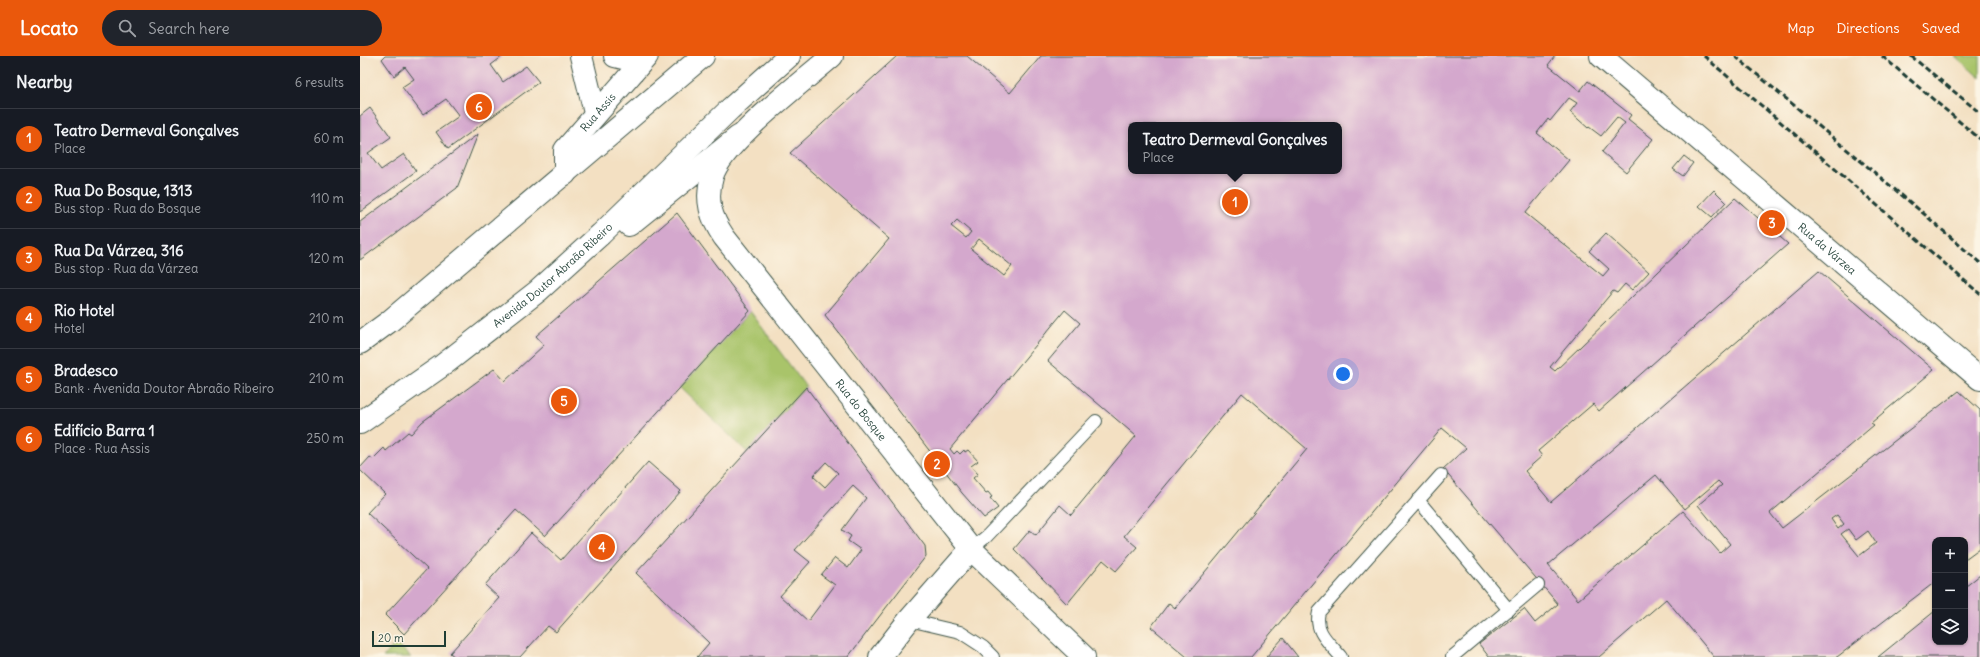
<!DOCTYPE html>
<meta charset="utf-8">
<style>
:root{--surface:#171b24;--page:#20242c;--text:#f1f3f6;--muted:#9ea1a6;--line:#363941;--accent:#ea580c}
body{margin:0;font-family:Delius,sans-serif;background:var(--page);color:var(--text)}
.controls{position:absolute;right:12px;bottom:12px;display:grid;overflow:hidden;border-radius:8px;box-shadow:0 1px 3px #0004}
.controls button{width:36px;height:36px;display:grid;place-items:center;padding:0;border:0;border-bottom:1px solid var(--line);background:var(--surface);color:var(--text);font:20px sans-serif}
.scale{position:absolute;left:12px;bottom:10px;width:74px;box-sizing:border-box;padding-left:4px;border:2px solid #1f3d34;border-top:0;font-size:11px;line-height:14px;white-space:nowrap;color:#1f3d34;-webkit-text-stroke:3px #fcf5e5;paint-order:stroke}
.you{position:absolute;left:983px;top:318px;width:14px;height:14px;margin:-10px;border:3px solid #fff;border-radius:50%;background:#1a73e8;box-shadow:0 0 0 6px #1a73e833}
.badge{display:grid;place-items:center;width:26px;height:26px;border-radius:50%;background:var(--accent);color:#fff;font-size:13px;font-weight:700}
.pin{position:absolute;translate:-50% -50%;border:2px solid #fff;box-shadow:0 1px 4px #0006}
.popup{position:absolute;left:768px;top:66px;width:214px;height:52px;box-sizing:border-box;display:grid;place-content:center;border-radius:8px;background:var(--surface);filter:drop-shadow(0 1px 3px #0005);font-size:13px;white-space:nowrap;color:var(--muted)}
.popup b{font-size:15px;color:var(--text)}
.popup::after{content:'';position:absolute;left:50%;top:100%;margin-left:-8px;border:8px solid transparent;border-top-color:var(--surface)}
.list{margin:0;padding:0;list-style:none}
h2{display:flex;justify-content:space-between;align-items:center;height:52px;margin:0;padding:0 16px;font-size:17px}
h2 small{font-size:13px;font-weight:400;color:var(--muted)}
.list li{display:grid;grid-template-columns:26px 1fr auto;gap:12px;align-items:center;box-sizing:border-box;height:60px;padding:0 16px;border-top:1px solid var(--line)}
.list b{display:block;font-size:15px;white-space:nowrap}
.list p{margin:0;font-size:13px;white-space:nowrap;color:var(--muted)}
.list em{font-size:13px;font-style:normal;color:var(--muted)}
.icon{flex:none;width:22px;height:22px;fill:none;stroke:currentColor;stroke-width:2;stroke-linecap:round;stroke-linejoin:round}
.map{position:relative;flex:none;width:1620px;height:601px;overflow:hidden}
header{display:flex;align-items:center;gap:24px;box-sizing:border-box;height:56px;padding:0 20px;background:var(--accent);color:#fff}
header strong{font-size:19px}
nav{display:flex;gap:22px;margin-inline-start:auto;font-size:14px}
.search{width:280px;height:36px;background:var(--page);display:flex;align-items:center;gap:10px;box-sizing:border-box;padding:0 14px;border-radius:22px;color:var(--muted);font-size:15px}
main{display:flex}
aside{flex:1;background:var(--surface)}
.map>svg:first-child{display:block}
.green{fill:#a9c46a;stroke:#64804f}
.building{fill:#d4a8cd;fill-rule:evenodd}
.lines{fill:none;stroke-linecap:round;stroke-linejoin:round}
.lane-casing{stroke:#3f5549;stroke-width:14}
.secondary-casing{stroke:#3f5549;stroke-width:24}
.primary-casing{stroke:#3f5549;stroke-width:24}
.lane{stroke:#fff;stroke-width:12}
.secondary{stroke:#fff;stroke-width:22}
.primary{stroke:#fff;stroke-width:22}
.rail{stroke:#1f3d34;stroke-width:3;stroke-dasharray:6 3;stroke-linecap:butt}
.labels{text-anchor:middle;dominant-baseline:central;stroke-width:3;stroke-linejoin:round;paint-order:stroke}
.street-label{font-size:11px;fill:#1f3d34;stroke:#fcf5e5}
</style>
<header>
<strong>Locato</strong>
<div class="search"><svg class="icon" aria-label="search" viewBox="0 0 24 24"><circle cx="10" cy="10" r="6"/><path d="M15 15l6 6"/></svg>Search here</div>
<nav><a>Map</a><a>Directions</a><a>Saved</a></nav>
</header>
<main>
<aside>
<h2>Nearby<small>6 results</small></h2>
<ul class="list">
<li><span class="badge">1</span><div><b>Teatro Dermeval Gonçalves</b><p>Place</p></div><em>60 m</em></li>
<li><span class="badge">2</span><div><b>Rua Do Bosque, 1313</b><p>Bus stop · Rua do Bosque</p></div><em>110 m</em></li>
<li><span class="badge">3</span><div><b>Rua Da Várzea, 316</b><p>Bus stop · Rua da Várzea</p></div><em>120 m</em></li>
<li><span class="badge">4</span><div><b>Rio Hotel</b><p>Hotel</p></div><em>210 m</em></li>
<li><span class="badge">5</span><div><b>Bradesco</b><p>Bank · Avenida Doutor Abraão Ribeiro</p></div><em>210 m</em></li>
<li><span class="badge">6</span><div><b>Edifício Barra 1</b><p>Place · Rua Assis</p></div><em>250 m</em></li>
</ul>
</aside>
<div class="map">
<svg width="1620" height="601" viewBox="0 0 1620 601">
<rect width="100%" height="100%" fill="#fcf5e5"/>
<filter id="ink" filterUnits="userSpaceOnUse"><feTurbulence type="fractalNoise" baseFrequency=".025" numOctaves="2"/><feDisplacementMap in="SourceGraphic" scale="8" xChannelSelector="R" yChannelSelector="G"/><feConvolveMatrix kernelMatrix="1 2 1 2 8 2 1 2 1" color-interpolation-filters="sRGB"/></filter>
<filter id="wash" filterUnits="userSpaceOnUse"><feTurbulence type="fractalNoise" baseFrequency=".012" numOctaves="4" result="noise"/><feDisplacementMap in="SourceGraphic" scale="16" xChannelSelector="R" yChannelSelector="G"/><feGaussianBlur stdDeviation="0.9" result="paint"/><feColorMatrix in="noise" values="0 0 0 0 0 0 0 0 0 0 0 0 0 0 0 0 0 1.4 0 .05"/><feComposite in="paint" operator="in"/></filter>
<g filter="url(#wash)">
<rect width="100%" height="100%" fill="#f3e0c2"/>
<g class="green">
<path d="M 1595,0 L 1620,0 L 1620,22 Z"/>
<path d="M 390,255 L 446,331 L 387,396 L 320,332 Z"/>
<path d="M 36,587 L 51,601 L 23,601 Z"/>
</g>
<g id="blocks">
<g class="building">
<path d="M 25,0 L 143,0 L 131,9 L 143,26 L 166,10 L 179,26 L 88,93 L 76,76 L 99,60 L 86,43 L 63,59 L 42,31 L 54,23 L 45,11 L 34,20 L 22,3 Z"/>
<path d="M 537,0 L 607,0 L 650,37 L 681,0 L 1195,0 L 1188,9 L 1220,35 L 1228,25 L 1271,59 L 1268,63 L 1293,83 L 1266,116 L 1242,96 L 1265,67 L 1257,61 L 1241,80 L 1229,71 L 1228,72 L 1210,56 L 1217,47 L 1209,42 L 1190,65 L 1188,63 L 1177,77 L 1209,104 L 1165,157 L 1243,220 L 1249,213 L 1229,195 L 1246,177 L 1289,216 L 1272,234 L 1265,228 L 1257,237 L 1253,235 L 1190,311 L 1195,315 L 1375,142 L 1428,188 L 1239,355 L 1233,348 L 1178,395 L 1182,400 L 1165,415 L 1191,446 L 1459,215 L 1574,314 L 1511,367 L 1514,369 L 1410,457 L 1422,472 L 1599,335 L 1620,354 L 1620,492 L 1605,503 L 1605,484 L 1575,484 L 1575,526 L 1477,601 L 1354,601 L 1306,543 L 1239,601 L 1129,601 L 1119,588 L 1164,553 L 1175,567 L 1198,548 L 1083,413 L 1106,392 L 1082,372 L 891,601 L 827,601 L 791,571 L 809,547 L 815,552 L 947,393 L 882,337 L 764,480 L 777,491 L 756,515 L 743,504 L 707,548 L 654,493 L 670,474 L 676,479 L 700,449 L 711,459 L 776,380 L 688,305 L 720,267 L 705,254 L 590,393 L 594,398 L 597,395 L 600,398 L 604,394 L 605,396 L 608,394 L 618,405 L 611,410 L 618,418 L 613,422 L 626,437 L 628,436 L 632,441 L 630,442 L 638,452 L 624,462 L 602,437 L 465,259 L 529,183 L 430,97 ZM 771,69 L 979,69 L 979,115 L 771,115 ZM 597,164 L 611,176 L 606,182 L 591,170 ZM 619,183 L 652,210 L 644,220 L 611,193 ZM 1296,419 L 1325,453 L 1358,425 L 1362,429 L 1338,449 L 1370,488 L 1360,497 L 1323,455 L 1218,544 L 1188,509 ZM 1477,459 L 1484,468 L 1478,473 L 1471,463 ZM 1488,473 L 1496,484 L 1508,475 L 1516,487 L 1499,500 L 1481,478 Z"/>
<path d="M 10,52 L 31,81 L 8,97 L 21,114 L 44,98 L 56,115 L 0,156 L 0,60 Z"/>
<path d="M 118,78 L 97,132 L 0,204 L 0,166 Z"/>
<path d="M 1324,100 L 1333,107 L 1323,120 L 1313,113 Z"/>
<path d="M 1354,134 L 1366,146 L 1352,161 L 1339,150 Z"/>
<path d="M 317,157 L 390,255 L 185,480 L 156,454 L 44,578 L 25,559 L 67,513 L 7,457 L 25,438 L 0,414 L 0,412 L 10,401 L 13,403 L 24,392 L 26,395 L 48,376 L 51,378 L 62,366 L 134,313 L 145,325 L 184,289 L 176,280 Z"/>
<path d="M 446,331 L 565,490 L 566,500 L 488,601 L 337,601 L 349,587 L 276,517 ZM 466,406 L 478,417 L 465,431 L 453,420 ZM 493,430 L 506,442 L 482,474 L 491,480 L 488,485 L 501,494 L 488,512 L 475,502 L 461,519 L 475,529 L 448,565 L 420,540 L 450,506 L 435,494 Z"/>
<path d="M 288,406 L 321,435 L 196,576 L 188,570 L 160,601 L 95,601 L 90,597 L 139,542 L 125,529 L 171,477 L 201,504 Z"/>
<path d="M 1620,519 L 1620,601 L 1518,601 L 1575,555 L 1575,586 L 1605,586 L 1605,531 Z"/>
<path d="M 923,582 L 938,601 L 906,601 Z"/>
</g>
</g>
</g>
<g filter="url(#ink)">
<use href="#blocks" fill-opacity="0" stroke="#3f5549" stroke-width="1"/>
<g class="lines">
<g class="lane-casing">
<g id="lane">
<path d="M 1058,444 L 1149,554"/>
<path d="M 611,493 L 627,480 L 736,365"/>
<path d="M 549,564 L 600,576 L 623,591 L 633,601"/>
<path d="M 981,601 C 969,586 954,576 959,556 L 1081,419"/>
<path d="M 1092,601 L 1178,529"/>
</g>
</g>
<g class="secondary-casing">
<g id="secondary">
<path d="M 221,0 L 235,57"/>
<path d="M 255,0 L 280,6"/>
<path id="s1" d="M 472,0 C 444,25 361,87 352,121 C 345,144 351,162 364,181 L 611,493 L 724,601"/>
<path id="s2" d="M 1241,0 L 1620,323"/>
<path id="s3" d="M 205,118 L 205,94 L 287,0"/>
<path d="M 520,601 L 549,564 L 611,493"/>
</g>
</g>
<g class="primary-casing">
<g id="primary">
<path d="M 269,169 L 378,81"/>
<path d="M 0,287 L 30,265 L 343,0"/>
<path id="s4" d="M 0,367 L 83,309 L 178,235 L 241,178 L 370,53 L 429,0"/>
</g>
</g>
<use href="#lane" class="lane"/>
<use href="#secondary" class="secondary"/>
<use href="#primary" class="primary"/>
<g class="rail">
<path d="M 1344,0 L 1620,238"/>
<path d="M 1375,0 L 1563,157 L 1620,207"/>
<path d="M 1522,0 L 1620,83"/>
<path d="M 1551,0 L 1620,57"/>
</g>
</g>
</g>
<g class="labels">
<g class="street-label">
<text stroke="none"><textPath href="#s3" startOffset="74">Rua Assis</textPath></text>
<text stroke="none"><textPath href="#s2" startOffset="297">Rua da Várzea</textPath></text>
<text stroke="none"><textPath href="#s4" startOffset="243">Avenida Doutor Abraão Ribeiro</textPath></text>
<text stroke="none"><textPath href="#s1" startOffset="456">Rua do Bosque</textPath></text>
</g>
</g>
</svg>
<div class="controls">
<button>+</button>
<button>−</button>
<button><svg class="icon" aria-label="layers" viewBox="0 0 24 24"><path d="M12 4l9 5-9 5-9-5zM3 14l9 5 9-5"/></svg></button>
</div>
<div class="scale">20 m</div>
<div class="you"></div>
<div class="pin badge" style="left:875px;top:146px">1</div>
<div class="popup"><b>Teatro Dermeval Gonçalves</b>Place</div>
<div class="pin badge" style="left:577px;top:408px">2</div>
<div class="pin badge" style="left:1412px;top:167px">3</div>
<div class="pin badge" style="left:242px;top:491px">4</div>
<div class="pin badge" style="left:204px;top:345px">5</div>
<div class="pin badge" style="left:119px;top:51px">6</div>
</div>
</main>
